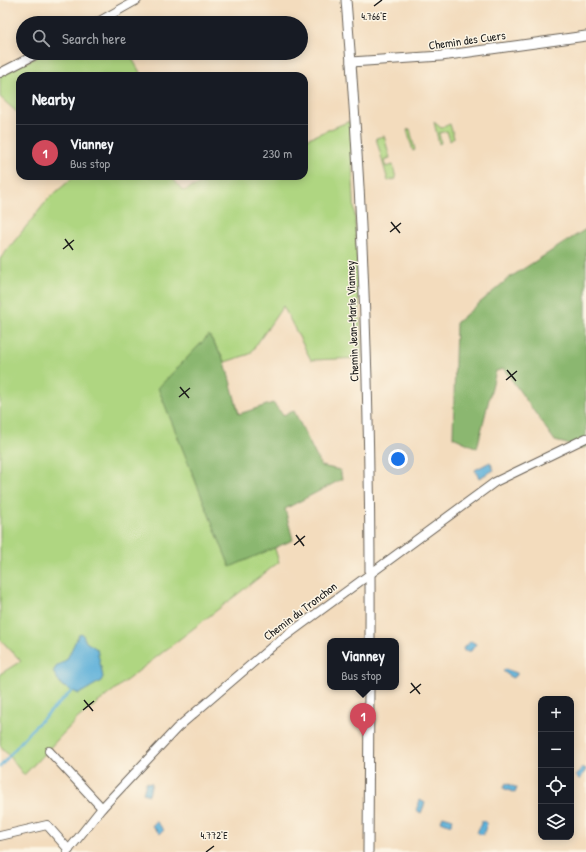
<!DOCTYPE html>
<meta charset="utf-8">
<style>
:root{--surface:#171b24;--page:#242831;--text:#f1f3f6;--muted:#9ea1a6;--line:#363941;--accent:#d1495b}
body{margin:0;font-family:"Patrick Hand",sans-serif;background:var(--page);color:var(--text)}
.controls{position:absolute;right:12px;bottom:12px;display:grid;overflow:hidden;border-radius:8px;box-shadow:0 2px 10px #0003}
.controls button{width:36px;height:36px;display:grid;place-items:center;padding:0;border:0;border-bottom:1px solid var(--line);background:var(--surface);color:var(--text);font:20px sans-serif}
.you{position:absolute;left:398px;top:459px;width:14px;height:14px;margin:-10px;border:3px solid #fff;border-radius:50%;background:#1a73e8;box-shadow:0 0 0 6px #1a73e833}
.badge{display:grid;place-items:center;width:26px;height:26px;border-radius:50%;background:var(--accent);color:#fff;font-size:13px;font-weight:700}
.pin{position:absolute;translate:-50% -33px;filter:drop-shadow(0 1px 2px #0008)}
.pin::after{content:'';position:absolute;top:21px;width:14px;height:12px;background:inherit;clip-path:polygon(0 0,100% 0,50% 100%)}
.popup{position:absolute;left:327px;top:638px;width:72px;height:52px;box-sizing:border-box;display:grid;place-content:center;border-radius:8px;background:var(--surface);filter:drop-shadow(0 1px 3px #0005);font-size:13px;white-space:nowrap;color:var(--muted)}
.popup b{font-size:15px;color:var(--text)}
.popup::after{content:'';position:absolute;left:50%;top:100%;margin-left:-8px;border:8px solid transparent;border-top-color:var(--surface)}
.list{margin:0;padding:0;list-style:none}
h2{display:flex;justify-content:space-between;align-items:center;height:52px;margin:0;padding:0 16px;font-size:17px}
h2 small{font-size:13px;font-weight:400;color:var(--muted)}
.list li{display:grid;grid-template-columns:26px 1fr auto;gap:12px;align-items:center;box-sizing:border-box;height:56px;padding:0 16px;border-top:1px solid var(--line)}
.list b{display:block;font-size:15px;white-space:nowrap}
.list p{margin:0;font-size:13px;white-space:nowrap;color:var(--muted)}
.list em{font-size:13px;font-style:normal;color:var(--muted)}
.icon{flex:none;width:22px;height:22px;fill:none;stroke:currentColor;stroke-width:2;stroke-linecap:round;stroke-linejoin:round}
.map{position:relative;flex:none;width:586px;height:852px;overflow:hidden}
.search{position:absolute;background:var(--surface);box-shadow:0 2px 10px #0003;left:16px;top:16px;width:292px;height:44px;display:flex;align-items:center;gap:10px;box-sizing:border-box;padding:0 14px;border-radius:22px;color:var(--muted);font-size:15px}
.panel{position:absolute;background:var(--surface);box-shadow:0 2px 10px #0003;left:16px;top:72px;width:292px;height:108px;border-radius:12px}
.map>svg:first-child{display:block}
.green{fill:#afd681;stroke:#66794e}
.forest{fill:#8bb76f;stroke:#546a46}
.water{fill:#5db0d9;stroke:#3c667a}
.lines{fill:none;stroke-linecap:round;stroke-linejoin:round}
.stream{stroke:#5db0d9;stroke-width:2.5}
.minor-casing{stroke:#675f54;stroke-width:10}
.tertiary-casing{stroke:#675f54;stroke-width:11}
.minor{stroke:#fff;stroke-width:8}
.tertiary{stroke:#fff;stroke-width:9}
.ticks{fill:none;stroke:#1c1c1c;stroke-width:1.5}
.labels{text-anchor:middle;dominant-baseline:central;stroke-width:3;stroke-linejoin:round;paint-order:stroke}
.street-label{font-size:12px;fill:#1c1c1c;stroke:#fcf5e5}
.ticks-label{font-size:10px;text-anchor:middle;fill:#1c1c1c;stroke:#fcf5e5;stroke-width:3;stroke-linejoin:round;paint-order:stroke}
</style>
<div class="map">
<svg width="586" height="852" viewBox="0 0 586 852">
<rect width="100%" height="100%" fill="#fcf5e5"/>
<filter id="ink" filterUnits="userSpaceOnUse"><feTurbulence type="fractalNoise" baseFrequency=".025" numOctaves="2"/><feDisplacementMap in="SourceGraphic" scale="8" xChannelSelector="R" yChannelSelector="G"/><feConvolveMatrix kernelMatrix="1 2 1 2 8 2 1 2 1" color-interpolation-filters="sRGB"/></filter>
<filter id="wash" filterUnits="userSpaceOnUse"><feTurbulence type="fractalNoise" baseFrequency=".012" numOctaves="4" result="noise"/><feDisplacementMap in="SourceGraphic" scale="16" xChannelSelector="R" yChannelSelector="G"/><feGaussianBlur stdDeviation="0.9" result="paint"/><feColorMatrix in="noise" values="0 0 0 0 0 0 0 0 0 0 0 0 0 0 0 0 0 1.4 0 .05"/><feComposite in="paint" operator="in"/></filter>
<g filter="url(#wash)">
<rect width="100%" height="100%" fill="#f3dcbd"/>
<g class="green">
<path d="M 45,53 L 129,53 L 142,76 L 20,76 L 20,115 L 0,97 L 0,75 Z"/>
<path d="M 350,121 L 362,358 L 311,360 L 283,306 L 250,354 L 225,362 L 209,335 L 279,562 L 78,718 L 24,775 L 0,745 L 0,674 L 21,661 L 0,639 L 0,259 L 49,198 L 75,176 L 171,176 L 183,191 L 218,176 L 304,176 L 304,140 Z"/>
<path d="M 434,122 L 441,128 L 450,124 L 454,138 L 450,141 L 447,131 L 439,133 L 441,143 L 439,144 Z"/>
<path d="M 410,129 L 415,150 L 413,151 L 407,130 Z"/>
<path d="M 384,136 L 390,158 L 384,160 L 386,167 L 393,165 L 396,179 L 388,181 L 376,138 Z"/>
</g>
<g class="forest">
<path d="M 586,229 L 586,447 L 582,448 L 555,441 L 504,369 L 496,371 L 477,448 L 453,437 L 456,323 L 509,278 Z"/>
<path d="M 209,335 L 225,362 L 239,414 L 273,403 L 283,415 L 294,411 L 321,466 L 340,470 L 342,479 L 285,509 L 293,540 L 230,567 L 158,388 Z"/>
</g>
<g class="water">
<path d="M 490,462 L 494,470 L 479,478 L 475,470 Z"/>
<path d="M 82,633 L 86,642 L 97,649 L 103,677 L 101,681 L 79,694 L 62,686 L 53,672 L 56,667 L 67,659 L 79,634 Z"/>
<path d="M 471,641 L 476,644 L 471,651 L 464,651 L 463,648 Z"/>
<path d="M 505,669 L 517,673 L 517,675 L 512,678 L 503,671 Z"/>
<path d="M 582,767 L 586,769 L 580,780 L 576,776 Z"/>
<path d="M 146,782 L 152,783 L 149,795 L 143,793 Z"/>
<path d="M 506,783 L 517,788 L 515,793 L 503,788 Z"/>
<path d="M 420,800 L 425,803 L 421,813 L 416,810 Z"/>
<path d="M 443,816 L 453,819 L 451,825 L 441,821 Z"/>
<path d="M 156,821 L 164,830 L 160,834 L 152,826 Z"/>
<path d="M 482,821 L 484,821 L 487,824 L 483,835 L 477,833 Z"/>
</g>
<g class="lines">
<path class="stream" d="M 0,767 L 30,731 L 72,691"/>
</g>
</g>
<g filter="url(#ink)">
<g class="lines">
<g class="minor-casing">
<g id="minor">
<path d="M 96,23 L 137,0"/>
<path d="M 0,73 L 39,53"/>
<path d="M 49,751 L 102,808"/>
<path d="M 0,836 L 47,825 L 69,850"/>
<path d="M 67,852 L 102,808 L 177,728 L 275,644 L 495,482 L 586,438"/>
</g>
</g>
<g class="tertiary-casing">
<g id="tertiary">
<path d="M 346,0 C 364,213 371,427 370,641"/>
<path d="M 351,62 L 441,56 L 586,36"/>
<path d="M 368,852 L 369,687"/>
</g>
</g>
<use href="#minor" class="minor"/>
<use href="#tertiary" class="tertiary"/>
</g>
</g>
<path class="ticks" d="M 374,6 L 382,0M 391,222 L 400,233M 390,232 L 401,223M 65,239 L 73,250M 63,249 L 74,240M 507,370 L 516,381M 506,380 L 517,371M 180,387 L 189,398M 179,397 L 190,388M 296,535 L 304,546M 294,545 L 305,536M 411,683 L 420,694M 410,693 L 421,684M 84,700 L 93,711M 83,710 L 94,701M 206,852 L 214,846"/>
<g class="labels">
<g class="street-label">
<text transform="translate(467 40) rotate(-8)">Chemin des Cuers</text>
<text transform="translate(352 321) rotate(-92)">Chemin Jean-Marie Vianney</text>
<text transform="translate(300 611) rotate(-37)">Chemin du Tronchon</text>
</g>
</g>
<g class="ticks-label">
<text x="374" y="20">4.766°E</text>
<text x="214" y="839">4.772°E</text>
</g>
</svg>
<div class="controls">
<button>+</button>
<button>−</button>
<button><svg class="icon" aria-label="locate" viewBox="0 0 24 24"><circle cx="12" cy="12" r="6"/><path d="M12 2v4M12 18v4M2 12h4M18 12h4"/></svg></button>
<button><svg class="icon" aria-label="layers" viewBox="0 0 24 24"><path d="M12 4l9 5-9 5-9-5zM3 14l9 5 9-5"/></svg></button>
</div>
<div class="you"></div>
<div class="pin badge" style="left:363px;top:736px">1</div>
<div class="popup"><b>Vianney</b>Bus stop</div>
<div class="search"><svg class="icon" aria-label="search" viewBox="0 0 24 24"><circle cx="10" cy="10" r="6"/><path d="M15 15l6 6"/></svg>Search here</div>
<section class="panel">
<h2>Nearby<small></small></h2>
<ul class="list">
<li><span class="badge">1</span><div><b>Vianney</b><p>Bus stop</p></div><em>230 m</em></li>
</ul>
</section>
</div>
